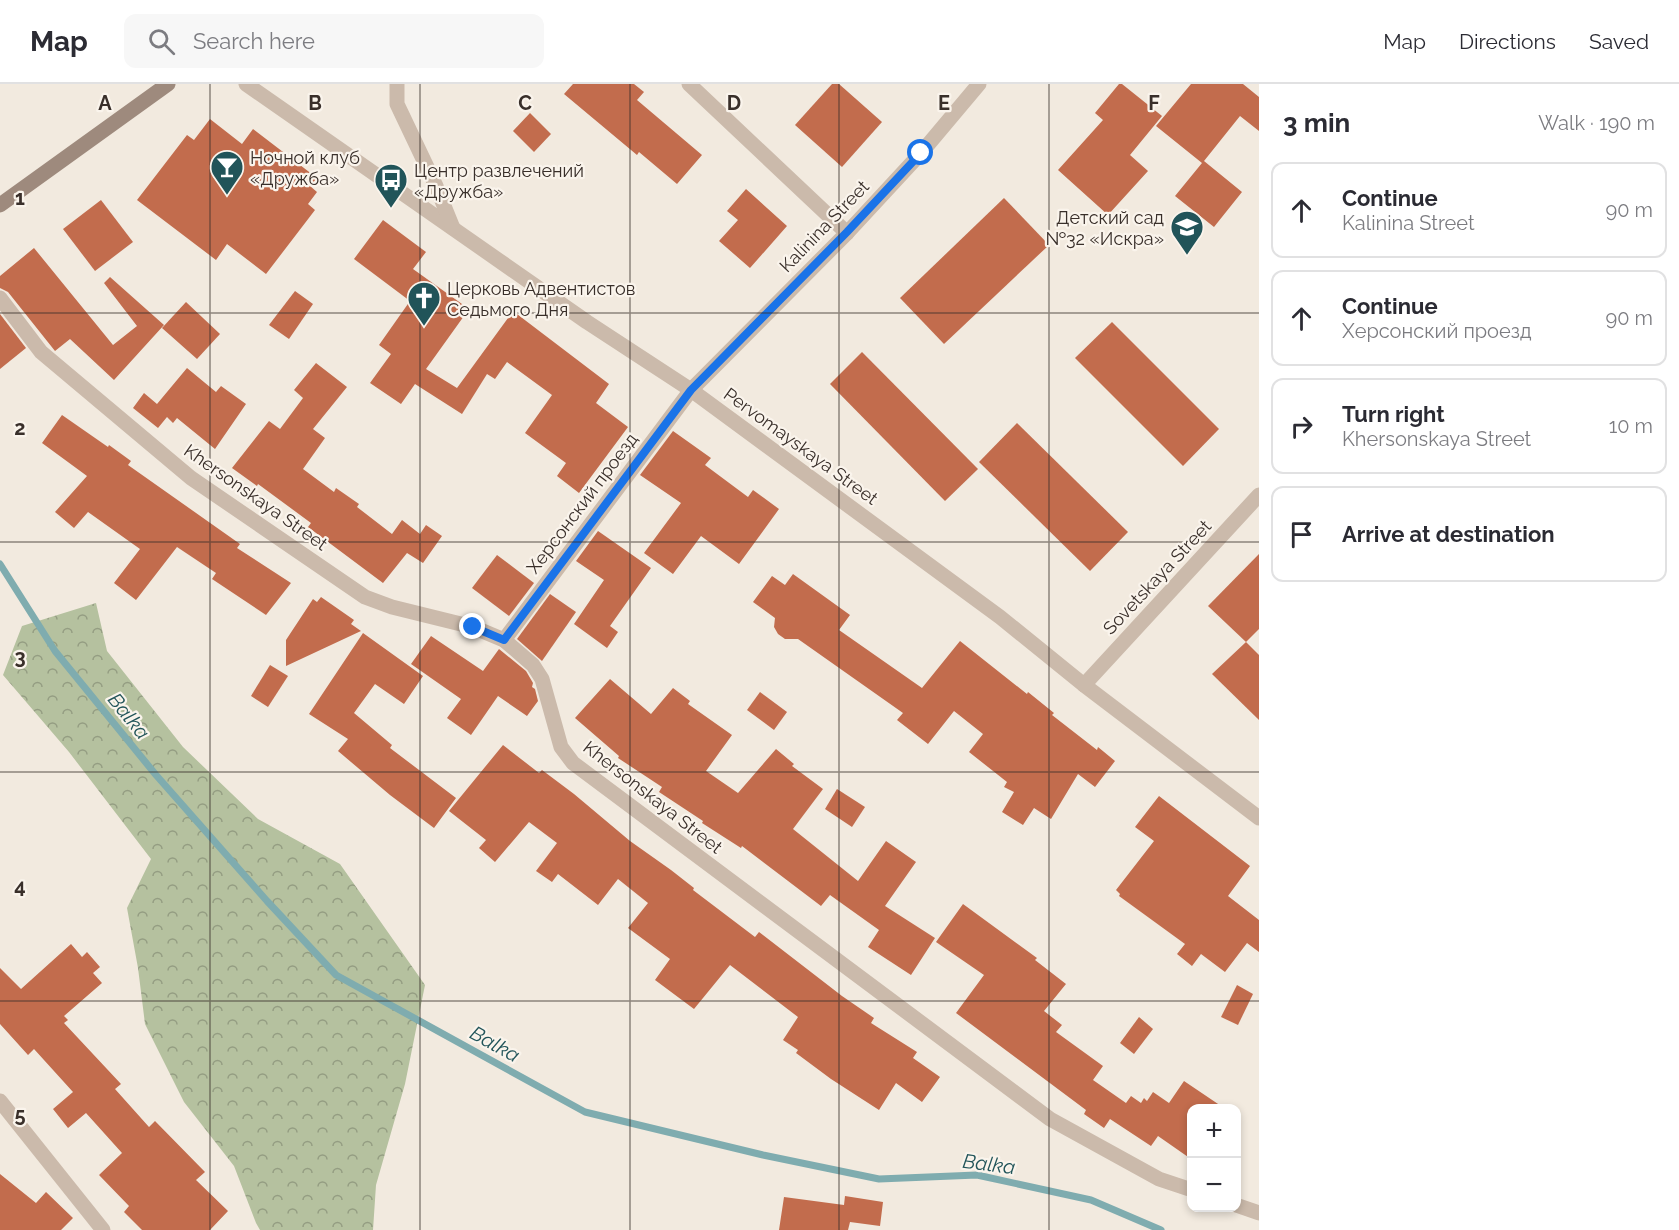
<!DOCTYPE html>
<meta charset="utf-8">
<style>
:root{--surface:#fff;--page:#f7f7f7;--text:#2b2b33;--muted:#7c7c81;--line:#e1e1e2}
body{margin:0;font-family:Raleway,sans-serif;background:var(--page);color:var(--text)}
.controls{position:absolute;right:18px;bottom:18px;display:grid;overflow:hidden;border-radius:12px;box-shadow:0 3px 9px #0003}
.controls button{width:54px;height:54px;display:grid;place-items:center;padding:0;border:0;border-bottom:2px solid var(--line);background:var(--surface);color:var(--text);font:30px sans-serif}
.stop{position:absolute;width:18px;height:18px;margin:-14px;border:4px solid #1a73e8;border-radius:50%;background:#fff}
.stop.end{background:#1a73e8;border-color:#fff;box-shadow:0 2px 6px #0008}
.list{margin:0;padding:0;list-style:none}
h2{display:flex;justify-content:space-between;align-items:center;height:78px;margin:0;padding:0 24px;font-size:26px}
h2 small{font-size:20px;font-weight:400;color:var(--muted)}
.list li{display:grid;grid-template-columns:39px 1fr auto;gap:18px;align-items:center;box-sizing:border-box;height:96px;margin:0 12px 12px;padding:0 12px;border:2px solid var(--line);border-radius:12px}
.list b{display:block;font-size:22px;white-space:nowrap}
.list p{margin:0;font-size:20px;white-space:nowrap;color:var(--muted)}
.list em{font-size:20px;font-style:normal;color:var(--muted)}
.icon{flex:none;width:33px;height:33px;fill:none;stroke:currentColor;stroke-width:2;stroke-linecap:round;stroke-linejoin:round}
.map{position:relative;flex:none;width:1259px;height:1146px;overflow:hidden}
header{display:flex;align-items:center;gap:36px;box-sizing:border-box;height:84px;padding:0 30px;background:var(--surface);border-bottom:2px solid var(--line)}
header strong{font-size:28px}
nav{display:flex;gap:33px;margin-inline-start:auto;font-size:21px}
.search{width:420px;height:54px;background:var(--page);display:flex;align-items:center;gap:15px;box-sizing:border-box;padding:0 21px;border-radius:12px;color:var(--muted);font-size:22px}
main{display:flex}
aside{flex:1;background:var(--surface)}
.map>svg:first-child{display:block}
.forest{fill:url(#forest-crowns)}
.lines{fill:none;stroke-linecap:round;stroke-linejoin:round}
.stream{stroke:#7facaf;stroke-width:7}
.building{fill:#c26c4d}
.street{stroke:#cbbaab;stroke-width:15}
.secondary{stroke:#9e8a7d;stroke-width:15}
.route{stroke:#1a73e8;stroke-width:8}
.grid{fill:none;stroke:#392f2a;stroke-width:1.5;stroke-opacity:0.55}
.labels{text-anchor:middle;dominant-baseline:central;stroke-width:4.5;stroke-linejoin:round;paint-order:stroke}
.poi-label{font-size:18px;fill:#392f2a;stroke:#faf4ec;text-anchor:start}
.street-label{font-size:18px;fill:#392f2a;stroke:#faf4ec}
.water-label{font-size:20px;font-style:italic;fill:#215459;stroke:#faf4ec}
.grid-label{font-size:20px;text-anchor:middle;font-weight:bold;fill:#392f2a;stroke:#faf4ec;stroke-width:4.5;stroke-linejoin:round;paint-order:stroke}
</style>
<header>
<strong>Map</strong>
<div class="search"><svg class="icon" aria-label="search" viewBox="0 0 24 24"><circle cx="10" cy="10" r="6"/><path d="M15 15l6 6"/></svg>Search here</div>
<nav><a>Map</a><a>Directions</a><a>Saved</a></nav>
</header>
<main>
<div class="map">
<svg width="1259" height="1146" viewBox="0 0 1259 1146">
<defs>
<pattern id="forest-crowns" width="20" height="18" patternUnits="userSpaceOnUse" patternTransform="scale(1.5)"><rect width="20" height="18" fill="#b5c19f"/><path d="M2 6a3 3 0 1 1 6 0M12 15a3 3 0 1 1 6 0" fill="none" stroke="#949d82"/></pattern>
</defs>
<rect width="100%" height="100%" fill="#f2eadf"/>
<path class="forest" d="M 96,519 L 107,567 L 183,663 L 258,735 L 340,780 L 425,901 L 405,1000 L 376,1101 L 373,1146 L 260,1146 L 256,1139 L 234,1082 L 184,1018 L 145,940 L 138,884 L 127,824 L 151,775 L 69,668 L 3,591 L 22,542 Z"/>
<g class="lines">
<path class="stream" d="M 0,480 L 55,567 L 156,691 L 267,817 L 336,891 L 585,1028 L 763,1071 L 879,1095 L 977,1091 L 1091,1116 L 1161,1146"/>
</g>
<g class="building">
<path d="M 573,0 L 634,0 L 644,8 L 637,16 L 702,71 L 677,100 L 639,68 L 637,71 L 564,10 Z"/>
<path d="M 832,0 L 839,0 L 882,38 L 842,83 L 795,41 Z"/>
<path d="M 1119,0 L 1122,0 L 1162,32 L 1130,71 L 1148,87 L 1108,131 L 1058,86 L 1103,36 L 1095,29 Z"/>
<path d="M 1191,0 L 1243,0 L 1259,13 L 1259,47 L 1240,32 L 1204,77 L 1242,108 L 1214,143 L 1175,112 L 1202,79 L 1156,42 Z"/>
<path d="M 530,29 L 551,50 L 534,68 L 513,47 Z"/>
<path d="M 210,35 L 242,60 L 253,45 L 317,94 L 310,102 L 317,108 L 308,120 L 315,126 L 266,190 L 227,160 L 216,176 L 137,116 L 187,51 L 194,56 Z"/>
<path d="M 746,105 L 787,142 L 750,184 L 719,157 L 738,136 L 727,127 Z"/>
<path d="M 1004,114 L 1049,161 L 944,260 L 900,214 Z"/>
<path d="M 101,116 L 133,158 L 95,187 L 63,145 Z"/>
<path d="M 383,136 L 426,168 L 413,185 L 469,225 L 426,285 L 457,304 L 513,227 L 609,300 L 596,319 L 628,343 L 579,409 L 557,392 L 566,379 L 525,349 L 552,311 L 507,278 L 495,295 L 487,290 L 462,330 L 415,300 L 401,320 L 370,299 L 391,270 L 379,261 L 410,217 L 354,175 Z"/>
<path d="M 34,164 L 113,261 L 137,242 L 104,199 L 110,193 L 164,241 L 114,296 L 70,255 L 55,267 L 8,208 L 0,204 L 0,192 Z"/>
<path d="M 295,207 L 313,220 L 289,255 L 269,241 Z"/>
<path d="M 186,218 L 220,250 L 197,275 L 162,244 Z"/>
<path d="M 0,230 L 26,264 L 0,285 Z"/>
<path d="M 1112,238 L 1219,345 L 1183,382 L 1075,274 Z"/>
<path d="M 862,268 L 978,385 L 945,417 L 830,300 Z"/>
<path d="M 316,279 L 347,303 L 313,345 L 325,354 L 303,385 L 334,408 L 336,404 L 359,420 L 357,423 L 392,450 L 402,436 L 420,450 L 426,441 L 442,452 L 423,479 L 407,469 L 383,499 L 308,443 L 311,439 L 258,400 L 257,402 L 232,384 L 269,337 L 280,345 L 303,314 L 294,306 Z"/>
<path d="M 187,284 L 216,308 L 221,302 L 246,320 L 215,365 L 177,334 L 173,339 L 167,333 L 158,344 L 133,324 L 144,309 L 157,320 Z"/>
<path d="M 62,331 L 108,363 L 109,361 L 131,377 L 128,381 L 240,460 L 237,464 L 291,499 L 266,531 L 212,495 L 216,489 L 177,463 L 136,516 L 114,499 L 140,465 L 88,428 L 74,444 L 55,428 L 87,392 L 42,359 Z"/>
<path d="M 1017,339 L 1128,448 L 1090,487 L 979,378 Z"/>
<path d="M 673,347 L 711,374 L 705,381 L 748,413 L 753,406 L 779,425 L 739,480 L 701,452 L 673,490 L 644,469 L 681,419 L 640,391 Z"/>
<path d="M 598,447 L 651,484 L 610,542 L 618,548 L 607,564 L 574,540 L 604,496 L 576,477 Z"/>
<path d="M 1259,470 L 1259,545 L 1246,558 L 1208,522 Z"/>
<path d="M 497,471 L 534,499 L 509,532 L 472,504 Z"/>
<path d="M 793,490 L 850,531 L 839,546 L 922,604 L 960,557 L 1027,610 L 1028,608 L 1054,629 L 1052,631 L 1097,666 L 1098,663 L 1115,677 L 1095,703 L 1078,690 L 1051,735 L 1034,724 L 1023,741 L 1002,728 L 1014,708 L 1004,703 L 1007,698 L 969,668 L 983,650 L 954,627 L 928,660 L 897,636 L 903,629 L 798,555 L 785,555 L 778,550 L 774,543 L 775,534 L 753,518 L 772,492 L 785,501 Z"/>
<path d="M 550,510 L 576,528 L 542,577 L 517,555 Z"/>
<path d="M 321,513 L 354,536 L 351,540 L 361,547 L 286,582 L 286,556 L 313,515 L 317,518 Z"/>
<path d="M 363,549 L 423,592 L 404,620 L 375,600 L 354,629 L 392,661 L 390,664 L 456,714 L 434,744 L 390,711 L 338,667 L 348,655 L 309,630 Z"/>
<path d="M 431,552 L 483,587 L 499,565 L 526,587 L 533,599 L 532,603 L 535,605 L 538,617 L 527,632 L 498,612 L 471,651 L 447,634 L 461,615 L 411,580 Z"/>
<path d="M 1246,558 L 1259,571 L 1259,636 L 1212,590 Z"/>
<path d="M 270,581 L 288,592 L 268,623 L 251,612 Z"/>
<path d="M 610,595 L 651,630 L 673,604 L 690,617 L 688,620 L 732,651 L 706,687 L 738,709 L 776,665 L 794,680 L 792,682 L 823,705 L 793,745 L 858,797 L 886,757 L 916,778 L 885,822 L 935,854 L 911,891 L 868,863 L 879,846 L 830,811 L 821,822 L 742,762 L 741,764 L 702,739 L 703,737 L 659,708 L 662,703 L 618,674 L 619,672 L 575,634 Z"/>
<path d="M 760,608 L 787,628 L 774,646 L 747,626 Z"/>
<path d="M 503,661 L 539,689 L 542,686 L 574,710 L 630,757 L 671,786 L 694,804 L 693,806 L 755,853 L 759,848 L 842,912 L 874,934 L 871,939 L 917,968 L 913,974 L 940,993 L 922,1018 L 896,999 L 879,1026 L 831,995 L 796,969 L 798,966 L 783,956 L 798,933 L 730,881 L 694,925 L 655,896 L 670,875 L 628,844 L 648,819 L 618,795 L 598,821 L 558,790 L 552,798 L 536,787 L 557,759 L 529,738 L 495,778 L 479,764 L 486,756 L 449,727 Z"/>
<path d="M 837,705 L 865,723 L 852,743 L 825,725 Z"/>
<path d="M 1159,712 L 1250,782 L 1228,812 L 1259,836 L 1259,868 L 1247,859 L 1225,888 L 1201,870 L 1192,882 L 1177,870 L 1185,860 L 1119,812 L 1120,810 L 1116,806 L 1154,757 L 1135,743 Z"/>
<path d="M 963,820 L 1037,874 L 1035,876 L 1066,900 L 1044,927 L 1062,941 L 1056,948 L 1103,982 L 1093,996 L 1126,1019 L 1131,1012 L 1141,1019 L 1144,1014 L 1147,1017 L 1153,1008 L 1169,1019 L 1184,997 L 1224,1024 L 1191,1024 L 1191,1075 L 1158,1052 L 1151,1062 L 1110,1035 L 1104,1044 L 1084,1030 L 1086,1026 L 956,929 L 984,891 L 936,858 Z"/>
<path d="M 71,860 L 82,873 L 87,868 L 100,883 L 93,889 L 102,899 L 64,932 L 68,936 L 64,939 L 121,1000 L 115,1005 L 149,1043 L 155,1037 L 205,1088 L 196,1096 L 228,1127 L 210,1146 L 142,1146 L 124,1128 L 129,1122 L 99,1091 L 122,1069 L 86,1029 L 68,1044 L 53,1025 L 73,1008 L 34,965 L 28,971 L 0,940 L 0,884 L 21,905 Z"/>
<path d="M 1237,901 L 1253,910 L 1238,941 L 1221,933 Z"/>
<path d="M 1139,933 L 1153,945 L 1134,970 L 1120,959 Z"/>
<path d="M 0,1090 L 36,1119 L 46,1108 L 73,1134 L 61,1146 L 0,1146 Z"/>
<path d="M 845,1112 L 883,1118 L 880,1142 L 850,1138 L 848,1146 L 779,1146 L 784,1113 L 844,1121 Z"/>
</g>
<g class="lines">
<g class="street">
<path d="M 246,0 L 587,238 L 691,306 L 1000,533 L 1084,601 L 1259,734"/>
<path d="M 397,0 L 397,20 L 436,102 L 453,144"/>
<path d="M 689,0 L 847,149"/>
<path d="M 0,214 L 41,268 L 191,394 L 365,513 L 392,523 L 473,543 L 504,556 L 533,581 L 542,595 L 561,663 L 573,679 L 1050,1035 L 1159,1095 L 1192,1106"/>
<path d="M 504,556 L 691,306 L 847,149 L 921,69 L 979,0"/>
<path d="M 1084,601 L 1259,411"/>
<path d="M 0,1017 L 103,1146"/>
<path d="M 1236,1121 L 1259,1129"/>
</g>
<path class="secondary" d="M 0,121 L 168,0"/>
</g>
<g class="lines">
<path class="route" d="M 473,543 L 504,556 L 691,306 L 847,148 L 921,69"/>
</g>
<path class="grid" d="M 210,0 L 210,1146M 420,0 L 420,1146M 630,0 L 630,1146M 839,0 L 839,1146M 1049,0 L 1049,1146M 0,229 L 1259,229M 0,458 L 1259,458M 0,688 L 1259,688M 0,917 L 1259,917"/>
<defs>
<g id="bar-pin" transform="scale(1.725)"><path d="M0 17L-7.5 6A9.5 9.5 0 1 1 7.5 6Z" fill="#215459" stroke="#faf4ec"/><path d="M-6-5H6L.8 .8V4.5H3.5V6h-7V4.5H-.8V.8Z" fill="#fff"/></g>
<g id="bus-pin" transform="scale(1.725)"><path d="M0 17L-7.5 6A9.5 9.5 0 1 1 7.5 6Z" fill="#215459" stroke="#faf4ec"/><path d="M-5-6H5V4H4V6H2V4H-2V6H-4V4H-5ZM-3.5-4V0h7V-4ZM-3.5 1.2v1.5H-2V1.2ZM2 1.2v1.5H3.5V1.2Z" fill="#fff"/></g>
<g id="school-pin" transform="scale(1.725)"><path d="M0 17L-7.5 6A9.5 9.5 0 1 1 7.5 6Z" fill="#215459" stroke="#faf4ec"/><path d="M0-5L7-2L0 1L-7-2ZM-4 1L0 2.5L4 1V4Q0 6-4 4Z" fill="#fff"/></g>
<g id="church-pin" transform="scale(1.725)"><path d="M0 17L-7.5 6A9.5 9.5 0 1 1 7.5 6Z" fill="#215459" stroke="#faf4ec"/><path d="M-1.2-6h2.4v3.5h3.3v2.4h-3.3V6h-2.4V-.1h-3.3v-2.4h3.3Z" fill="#fff"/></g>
</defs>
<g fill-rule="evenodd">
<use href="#bar-pin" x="227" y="83"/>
<use href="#bus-pin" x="391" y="96"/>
<use href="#school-pin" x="1187" y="143"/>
<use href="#church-pin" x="424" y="214"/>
</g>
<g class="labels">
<g class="poi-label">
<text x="250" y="73">Ночной клуб<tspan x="250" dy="21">«Дружба»</tspan></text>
<text x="414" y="86">Центр развлечений<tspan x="414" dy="21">«Дружба»</tspan></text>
<text x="1164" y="133" text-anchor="end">Детский сад<tspan x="1164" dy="21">№32 «Искра»</tspan></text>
<text x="447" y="204">Церковь Адвентистов<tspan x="447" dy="21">Седьмого Дня</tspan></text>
</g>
<g class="street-label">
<text transform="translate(824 142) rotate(-46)">Kalinina Street</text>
<text transform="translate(801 362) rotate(36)">Pervomayskaya Street</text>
<text transform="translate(256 413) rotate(35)">Khersonskaya Street</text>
<text transform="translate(582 419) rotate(-53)">Херсонский проезд</text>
<text transform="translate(1157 493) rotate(-47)">Sovetskaya Street</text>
<text transform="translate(653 713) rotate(38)">Khersonskaya Street</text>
</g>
<g class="water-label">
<text transform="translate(129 632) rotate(51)">Balka</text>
<text transform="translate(495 960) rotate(29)">Balka</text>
<text transform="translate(989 1080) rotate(7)">Balka</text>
</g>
</g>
<g class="grid-label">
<text x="105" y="26">A</text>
<text x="315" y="26">B</text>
<text x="525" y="26">C</text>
<text x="734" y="26">D</text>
<text x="944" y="26">E</text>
<text x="1154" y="26">F</text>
<text x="20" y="121">1</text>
<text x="20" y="351">2</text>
<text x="20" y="580">3</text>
<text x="20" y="809">4</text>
<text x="20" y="1038">5</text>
</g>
</svg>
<div class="controls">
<button>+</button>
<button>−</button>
</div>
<div class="stop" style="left:921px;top:69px"></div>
<div class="stop end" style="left:473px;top:543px"></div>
</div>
<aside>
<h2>3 min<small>Walk · 190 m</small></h2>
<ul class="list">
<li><svg class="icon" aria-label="ahead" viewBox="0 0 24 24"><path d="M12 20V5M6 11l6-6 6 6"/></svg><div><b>Continue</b><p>Kalinina Street</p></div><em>90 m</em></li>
<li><svg class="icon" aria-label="ahead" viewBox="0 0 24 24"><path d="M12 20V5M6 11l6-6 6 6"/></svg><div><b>Continue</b><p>Херсонский проезд</p></div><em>90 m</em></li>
<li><svg class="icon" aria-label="right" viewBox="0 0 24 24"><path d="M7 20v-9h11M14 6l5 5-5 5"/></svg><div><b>Turn right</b><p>Khersonskaya Street</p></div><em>10 m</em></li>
<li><svg class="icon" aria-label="arrive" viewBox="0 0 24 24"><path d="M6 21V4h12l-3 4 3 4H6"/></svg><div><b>Arrive at destination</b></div></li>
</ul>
</aside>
</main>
